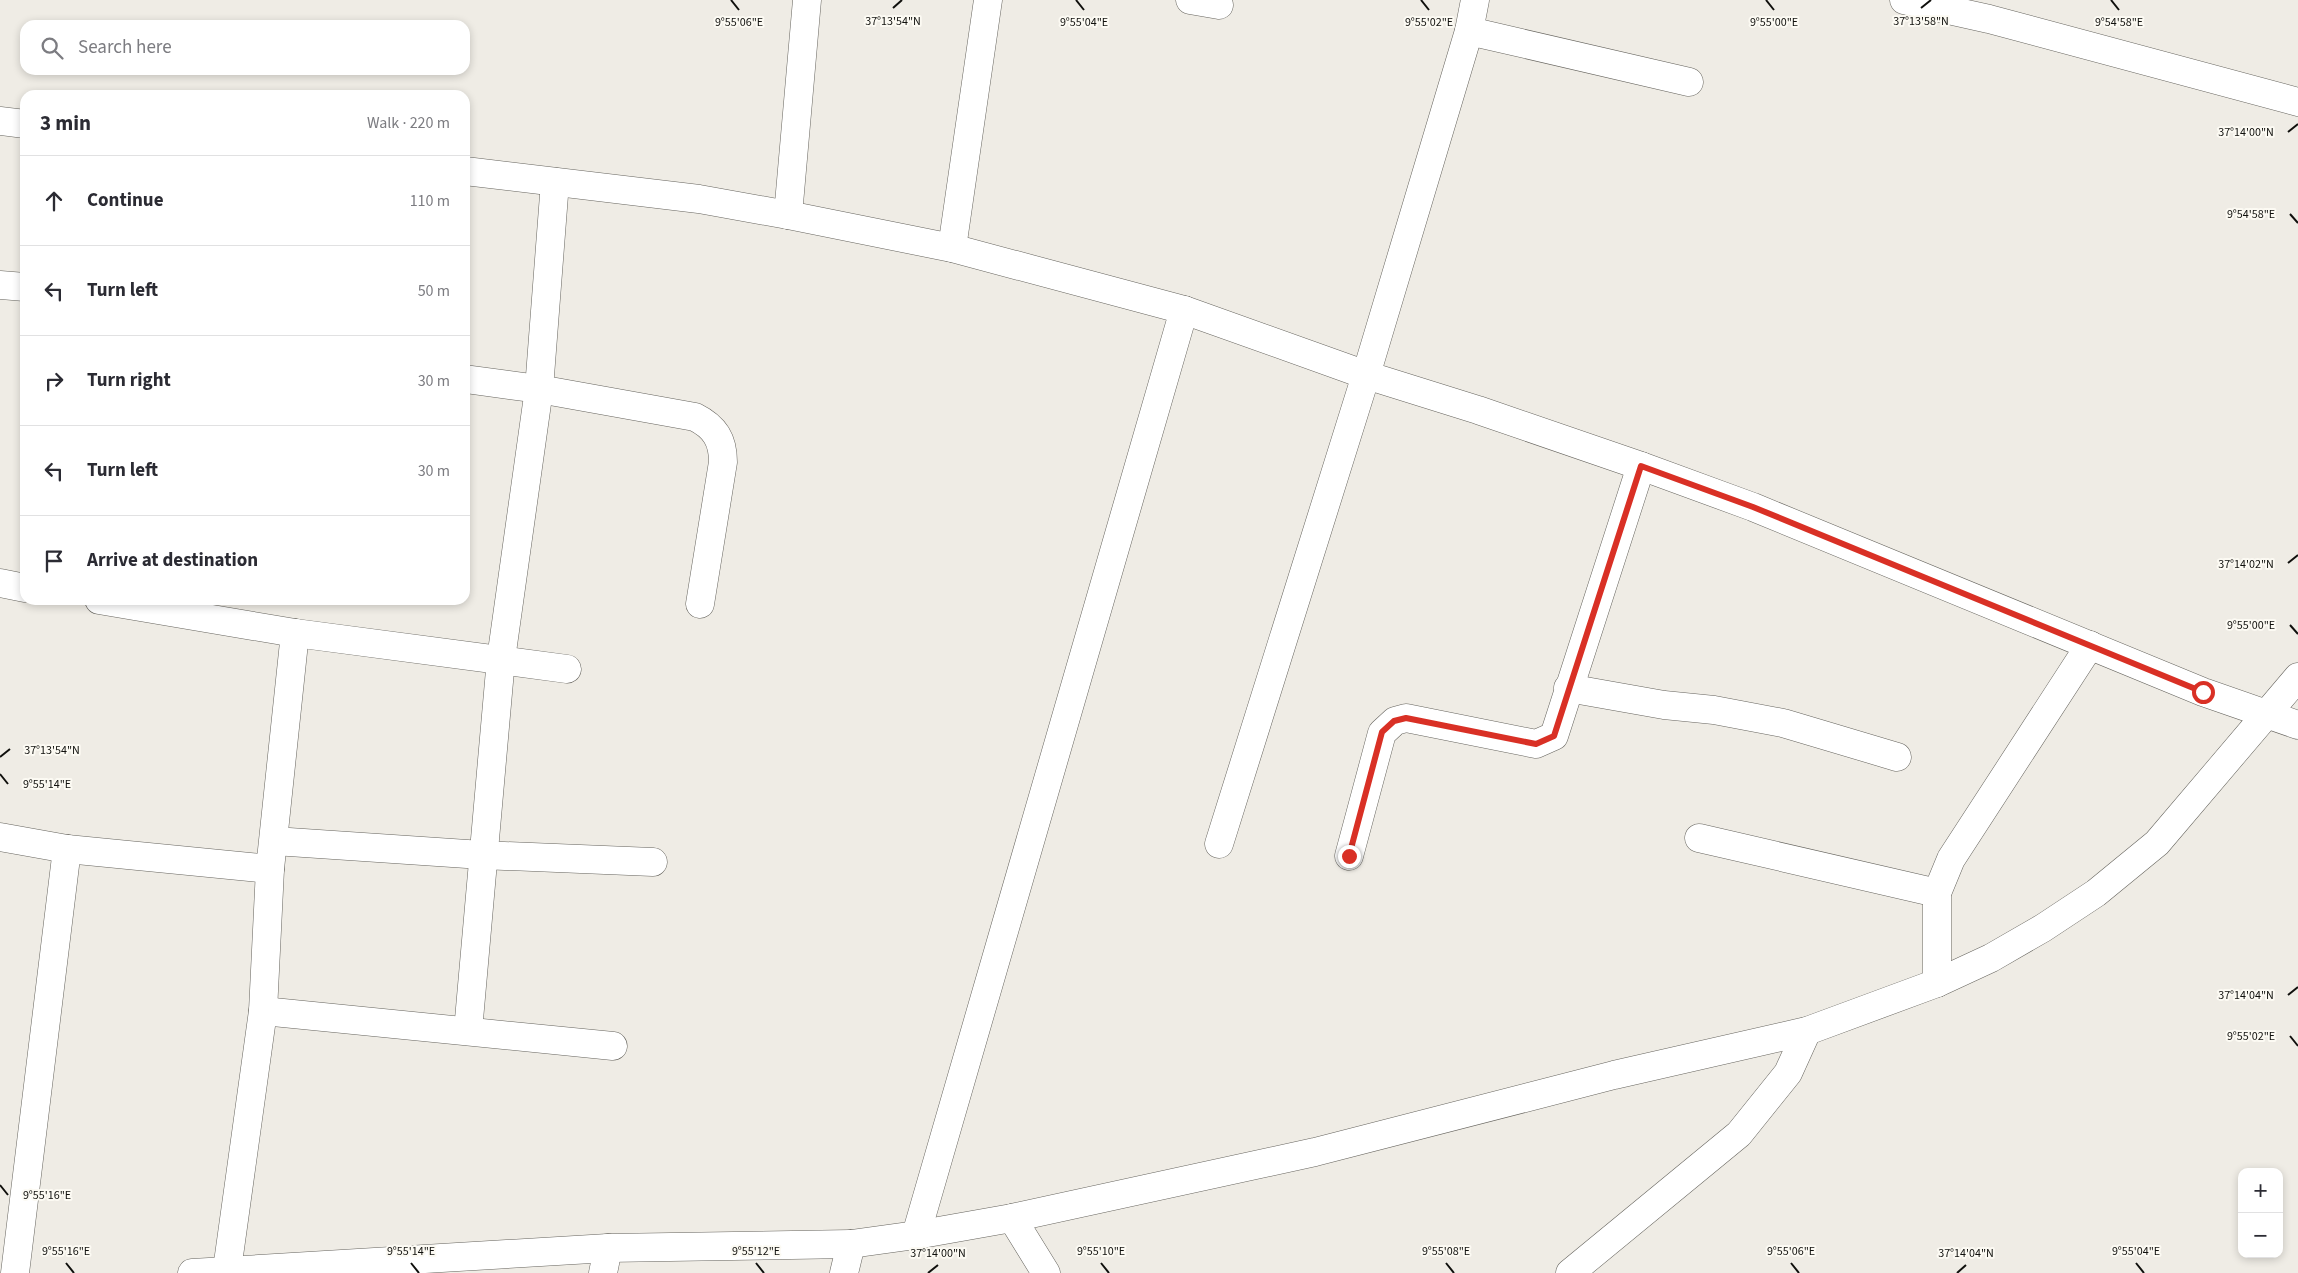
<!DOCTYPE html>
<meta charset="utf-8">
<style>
:root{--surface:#fff;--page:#f7f7f7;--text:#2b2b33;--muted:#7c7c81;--line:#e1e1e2}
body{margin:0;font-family:"Source Sans 3",sans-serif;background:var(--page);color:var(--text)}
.controls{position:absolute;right:15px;bottom:15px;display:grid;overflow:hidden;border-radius:10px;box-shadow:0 2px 8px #0003}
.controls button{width:45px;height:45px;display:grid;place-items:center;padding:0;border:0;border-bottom:1px solid var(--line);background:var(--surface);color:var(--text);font:25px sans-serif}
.stop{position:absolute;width:15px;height:15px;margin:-11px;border:4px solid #d93025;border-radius:50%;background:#fff}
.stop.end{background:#d93025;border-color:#fff;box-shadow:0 1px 5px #0008}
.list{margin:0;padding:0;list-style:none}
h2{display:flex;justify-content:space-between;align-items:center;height:65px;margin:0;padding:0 20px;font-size:21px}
h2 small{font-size:16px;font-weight:400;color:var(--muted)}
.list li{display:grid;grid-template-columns:32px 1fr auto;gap:15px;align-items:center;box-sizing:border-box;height:90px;padding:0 20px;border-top:1px solid var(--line)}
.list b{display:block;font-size:19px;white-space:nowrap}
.list em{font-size:16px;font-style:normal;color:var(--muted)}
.icon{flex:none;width:28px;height:28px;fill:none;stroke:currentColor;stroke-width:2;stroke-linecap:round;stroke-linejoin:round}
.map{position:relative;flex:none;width:2298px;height:1273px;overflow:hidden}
.search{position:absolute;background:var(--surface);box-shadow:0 2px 8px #0003;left:20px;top:20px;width:450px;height:55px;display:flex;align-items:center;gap:12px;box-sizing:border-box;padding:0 18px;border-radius:15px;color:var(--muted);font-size:19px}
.panel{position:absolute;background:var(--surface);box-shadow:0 2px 8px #0003;left:20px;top:90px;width:450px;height:515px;border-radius:15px}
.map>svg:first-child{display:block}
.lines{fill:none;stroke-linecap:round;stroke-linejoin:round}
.street-casing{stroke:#66645e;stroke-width:29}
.secondary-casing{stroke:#66645e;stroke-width:29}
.street{stroke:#fff;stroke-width:28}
.secondary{stroke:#fff;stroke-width:28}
.route{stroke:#d93025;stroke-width:6}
.ticks{fill:none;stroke:#10100d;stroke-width:2}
.ticks-label{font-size:12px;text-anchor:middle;fill:#10100d;stroke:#fcfaf3;stroke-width:4;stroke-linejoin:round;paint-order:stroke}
</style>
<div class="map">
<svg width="2298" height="1273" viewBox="0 0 2298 1273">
<rect width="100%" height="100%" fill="#efece5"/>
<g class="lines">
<g class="street-casing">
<g id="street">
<path d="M 1190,0 L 1219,5"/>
<path d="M 1904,0 L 1989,19 L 2298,102"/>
<path d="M 1469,31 L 1689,82"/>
<path d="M 788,215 L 807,0"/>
<path d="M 952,248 L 988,0"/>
<path d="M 0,285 L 25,287"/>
<path d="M 465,379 L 539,389 L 695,417 C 715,427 723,440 723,462 L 700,604"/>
<path d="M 0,583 L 25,588"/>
<path d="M 99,600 L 295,633 L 567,669"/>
<path d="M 1568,688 L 1664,705 L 1714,710 L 1783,723 L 1897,757"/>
<path d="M 0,837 L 67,849 L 270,869"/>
<path d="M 1699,838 L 1937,893"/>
<path d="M 274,841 L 482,855 L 653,862"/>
<path d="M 1219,844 L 1366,375 L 1469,31 L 1475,0"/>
<path d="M 1349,856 L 1382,733 L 1395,721 L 1406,718 L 1536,744 L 1554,736 L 1641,466"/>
<path d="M 1937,983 L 1937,893 L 1951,859 L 2090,645"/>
<path d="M 263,1011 L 613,1046"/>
<path d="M 468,1031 L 501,659 L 539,389 L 555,182"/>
<path d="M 1012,1218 L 1046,1273"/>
<path d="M 916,1235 L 1184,310"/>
<path d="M 227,1270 L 263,1011 L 270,869 L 295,633"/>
<path d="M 15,1273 L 67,849"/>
<path d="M 192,1273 L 608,1248 L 851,1244 L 916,1235 L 1012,1218 L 1315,1152 L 1614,1075 L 1807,1031 L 1937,983 L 1991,958 L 2043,928 L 2096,893 L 2157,843 L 2298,677"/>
<path d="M 603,1273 L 608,1248"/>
<path d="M 844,1273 L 851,1244"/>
<path d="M 1570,1273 L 1739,1134 L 1788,1073 L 1807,1031"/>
</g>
</g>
<g class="secondary-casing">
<g id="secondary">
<path d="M 0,121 L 25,124"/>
<path d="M 465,171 L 699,199 L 788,215 L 952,248 L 1184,310 L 1366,375 L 1478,410 L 1641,466 L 1753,507 L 2203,692 L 2298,725"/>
</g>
</g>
<use href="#street" class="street"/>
<use href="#secondary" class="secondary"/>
</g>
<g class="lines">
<path class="route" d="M 1349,856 L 1382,732 L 1394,721 L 1406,718 L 1536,744 L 1554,736 L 1641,466 L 1753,507 L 2203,692"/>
</g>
<path class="ticks" d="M 731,0 L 739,10M 1076,0 L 1084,10M 1421,0 L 1429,10M 1766,0 L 1774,10M 2111,0 L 2119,10M 893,8 L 902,0M 1921,8 L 1931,0M 2288,132 L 2298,124M 2290,214 L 2298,223M 2288,563 L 2298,555M 2290,625 L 2298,634M 0,757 L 10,749M 0,774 L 8,784M 2288,995 L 2298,987M 2290,1036 L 2298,1046M 0,1185 L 8,1195M 66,1263 L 74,1273M 411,1263 L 419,1273M 756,1263 L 764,1273M 1101,1263 L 1109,1273M 1446,1263 L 1454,1273M 1791,1263 L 1799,1273M 2136,1263 L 2144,1273M 928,1273 L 938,1265M 1957,1273 L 1966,1265"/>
<g class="ticks-label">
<text x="893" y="25">37°13'54"N</text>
<text x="1921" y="25">37°13'58"N</text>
<text x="2119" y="26">9°54'58"E</text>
<text x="739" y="26">9°55'06"E</text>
<text x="1084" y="26">9°55'04"E</text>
<text x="1429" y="26">9°55'02"E</text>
<text x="1774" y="26">9°55'00"E</text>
<text x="2246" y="136">37°14'00"N</text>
<text x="2251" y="218">9°54'58"E</text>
<text x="2246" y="568">37°14'02"N</text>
<text x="2251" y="629">9°55'00"E</text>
<text x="52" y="754">37°13'54"N</text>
<text x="47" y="788">9°55'14"E</text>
<text x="2246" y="999">37°14'04"N</text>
<text x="2251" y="1040">9°55'02"E</text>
<text x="47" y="1199">9°55'16"E</text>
<text x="66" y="1255">9°55'16"E</text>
<text x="411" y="1255">9°55'14"E</text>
<text x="756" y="1255">9°55'12"E</text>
<text x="1101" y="1255">9°55'10"E</text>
<text x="1446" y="1255">9°55'08"E</text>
<text x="1791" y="1255">9°55'06"E</text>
<text x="2136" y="1255">9°55'04"E</text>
<text x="938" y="1257">37°14'00"N</text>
<text x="1966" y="1257">37°14'04"N</text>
</g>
</svg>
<div class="controls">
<button>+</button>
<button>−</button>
</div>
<div class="stop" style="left:2203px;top:692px"></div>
<div class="stop end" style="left:1349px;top:856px"></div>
<div class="search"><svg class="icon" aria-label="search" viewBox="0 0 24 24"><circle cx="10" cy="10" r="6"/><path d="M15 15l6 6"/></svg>Search here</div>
<section class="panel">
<h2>3 min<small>Walk · 220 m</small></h2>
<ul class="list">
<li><svg class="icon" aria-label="ahead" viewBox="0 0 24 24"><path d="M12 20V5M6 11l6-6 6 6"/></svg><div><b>Continue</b></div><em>110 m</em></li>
<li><svg class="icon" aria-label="left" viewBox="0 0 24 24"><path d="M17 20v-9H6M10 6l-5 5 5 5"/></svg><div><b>Turn left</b></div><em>50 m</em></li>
<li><svg class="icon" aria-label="right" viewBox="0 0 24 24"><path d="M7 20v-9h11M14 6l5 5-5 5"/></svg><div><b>Turn right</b></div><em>30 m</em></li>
<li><svg class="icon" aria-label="left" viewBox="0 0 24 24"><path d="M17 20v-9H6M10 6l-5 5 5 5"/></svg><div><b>Turn left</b></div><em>30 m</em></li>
<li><svg class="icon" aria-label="arrive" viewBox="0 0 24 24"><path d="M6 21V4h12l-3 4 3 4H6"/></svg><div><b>Arrive at destination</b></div></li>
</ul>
</section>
</div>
